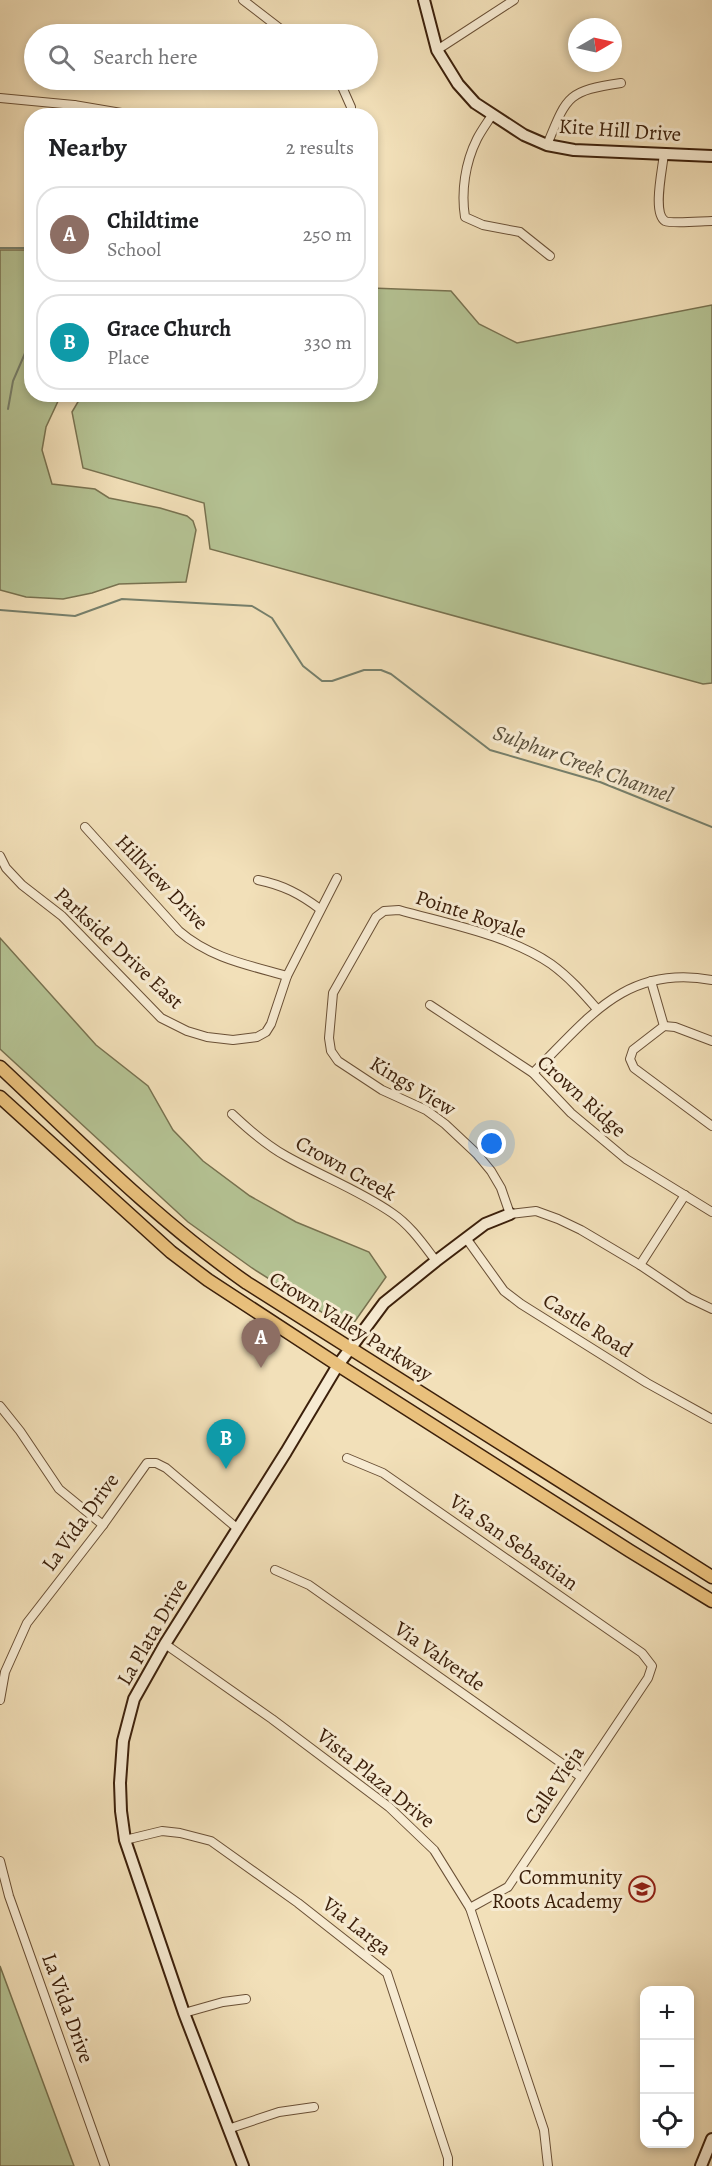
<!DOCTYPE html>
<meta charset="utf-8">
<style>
:root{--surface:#fff;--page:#f6f6f6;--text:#202124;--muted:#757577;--line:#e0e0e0;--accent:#7c3aed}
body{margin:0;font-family:Alegreya,serif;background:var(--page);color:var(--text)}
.controls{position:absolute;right:18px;bottom:18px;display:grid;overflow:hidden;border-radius:12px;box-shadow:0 3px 9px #0003}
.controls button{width:54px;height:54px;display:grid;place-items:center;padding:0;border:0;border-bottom:2px solid var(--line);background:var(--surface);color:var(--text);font:30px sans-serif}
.compass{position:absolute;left:568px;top:18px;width:54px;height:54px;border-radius:50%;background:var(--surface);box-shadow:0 3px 9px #0003;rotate:81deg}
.you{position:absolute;left:492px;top:1144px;width:21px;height:21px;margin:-15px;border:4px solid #fff;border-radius:50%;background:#1a73e8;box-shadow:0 0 0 9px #1a73e833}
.badge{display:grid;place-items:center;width:39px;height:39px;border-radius:50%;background:var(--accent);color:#fff;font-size:20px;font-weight:700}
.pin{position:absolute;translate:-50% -50px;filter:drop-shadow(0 2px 3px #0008)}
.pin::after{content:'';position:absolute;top:32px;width:21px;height:18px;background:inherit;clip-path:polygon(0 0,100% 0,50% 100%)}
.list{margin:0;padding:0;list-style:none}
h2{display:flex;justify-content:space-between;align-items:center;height:78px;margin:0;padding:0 24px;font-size:26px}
h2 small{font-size:20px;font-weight:400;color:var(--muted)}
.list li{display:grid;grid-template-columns:39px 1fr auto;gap:18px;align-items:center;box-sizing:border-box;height:96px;margin:0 12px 12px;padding:0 12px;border:2px solid var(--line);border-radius:24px}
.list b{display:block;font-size:22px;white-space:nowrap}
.list p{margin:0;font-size:20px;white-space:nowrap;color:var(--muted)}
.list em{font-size:20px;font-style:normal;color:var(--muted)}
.icon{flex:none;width:33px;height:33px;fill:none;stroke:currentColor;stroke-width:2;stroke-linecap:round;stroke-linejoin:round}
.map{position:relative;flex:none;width:712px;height:2166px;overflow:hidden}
.search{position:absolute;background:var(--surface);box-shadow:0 3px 9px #0003;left:24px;top:24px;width:354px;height:66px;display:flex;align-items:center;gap:15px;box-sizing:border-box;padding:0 21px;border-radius:33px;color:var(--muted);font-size:22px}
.panel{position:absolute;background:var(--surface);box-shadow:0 3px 9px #0003;left:24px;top:108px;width:354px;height:294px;border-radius:24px}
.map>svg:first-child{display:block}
.green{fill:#b5c394;stroke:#787250;stroke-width:1.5}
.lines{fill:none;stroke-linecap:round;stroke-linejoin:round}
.stream{stroke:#767f6b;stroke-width:2}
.street-casing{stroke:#6a5036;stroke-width:10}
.secondary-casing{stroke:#3c200b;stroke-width:14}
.primary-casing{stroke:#3c200b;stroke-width:15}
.street{stroke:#f7ebd2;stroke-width:8}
.secondary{stroke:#f7ebd2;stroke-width:10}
.primary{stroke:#e9c07c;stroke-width:12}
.labels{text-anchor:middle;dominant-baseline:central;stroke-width:6;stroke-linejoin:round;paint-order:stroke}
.street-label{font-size:21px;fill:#3c200b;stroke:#f7ebd2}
.poi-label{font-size:21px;fill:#3c200b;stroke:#f7ebd2;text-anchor:end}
.water-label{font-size:22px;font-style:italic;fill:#594f3b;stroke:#f7ebd2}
</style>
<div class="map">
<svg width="712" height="2166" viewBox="0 0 712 2166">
<rect width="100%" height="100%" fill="#f2e0b9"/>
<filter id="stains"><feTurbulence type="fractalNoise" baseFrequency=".00333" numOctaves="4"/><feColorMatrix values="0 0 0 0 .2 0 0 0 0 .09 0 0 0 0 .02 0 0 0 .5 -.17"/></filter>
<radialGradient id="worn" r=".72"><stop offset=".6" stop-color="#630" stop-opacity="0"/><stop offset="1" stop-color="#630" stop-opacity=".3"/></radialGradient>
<g class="green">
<path d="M 0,250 L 31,250 L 32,394 L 63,395 L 60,397 L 46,427 L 42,450 L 52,484 L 95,489 L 109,498 L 160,508 L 187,516 L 193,521 L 196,530 L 186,582 L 119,584 L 92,593 L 63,599 L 26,597 L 0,590 Z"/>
<path d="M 371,288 L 451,291 L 479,324 L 517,343 L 712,305 L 712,683 L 703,684 L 210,549 L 204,503 L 83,468 L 72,412 L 82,395 L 370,394 Z"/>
<path d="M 0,938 L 96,1045 L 148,1086 L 173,1130 L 203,1161 L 250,1196 L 296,1222 L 369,1252 L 386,1277 L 353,1324 L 342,1325 L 252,1268 L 188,1222 L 0,1049 Z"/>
<path d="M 0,1966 L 74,2166 L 0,2166 Z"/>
</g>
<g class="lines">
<g class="stream">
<path d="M 0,248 L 32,248"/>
<path d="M 8,409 L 13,381 L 32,337"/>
<path d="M 0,610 L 75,616 L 122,599 L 252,606 L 272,618 L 303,666 L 322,681 L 332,681 L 364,670 L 381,670 L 391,674 L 490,750 L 600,782 L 712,827"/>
</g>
<g class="street-casing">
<g id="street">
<path d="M 243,0 L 287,34"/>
<path d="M 437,50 L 514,0"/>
<path d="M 339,80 L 351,107 L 351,116"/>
<path d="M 0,98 L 74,105 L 139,116"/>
<path d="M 74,105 L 75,116"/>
<path d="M 492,115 C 487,123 481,131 477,139 C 465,163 461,192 465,217 L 483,225 L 520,232 L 550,256"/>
<path d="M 547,145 C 567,96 567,91 621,83"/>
<path d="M 664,153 C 663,167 652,213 665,221 C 672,224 703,221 712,221"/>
<path d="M 85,827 L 179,931 C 210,958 248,965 287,976"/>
<path d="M 0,856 L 6,868 L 22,885 L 62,916 L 161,1018 L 187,1031 L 207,1037 L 233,1040 L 257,1037 L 266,1032 L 271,1024 L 287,976 L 337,878"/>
<path d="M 258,880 C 283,885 300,894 320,909"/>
<path d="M 651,981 L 664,1026 L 633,1050 L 630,1059 L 634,1068 L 712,1126"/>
<path d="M 430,1005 L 533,1073 L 571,1113 L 626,1159 L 712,1212"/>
<path d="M 597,1009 C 583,993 569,977 551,964 C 509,935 448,924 399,910 L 384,911 L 376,917 L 333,993 L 329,1038 L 331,1051 L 338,1061 L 382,1090 L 426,1110 L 445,1124 L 477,1154 L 491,1171 L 501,1188 L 510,1214 L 536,1211 L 558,1219 L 581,1230 L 640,1265 L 689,1298 L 712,1309"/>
<path d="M 664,1026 L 675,1027 L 712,1041"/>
<path d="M 533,1073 C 588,1019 625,964 712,980"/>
<path d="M 232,1114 C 248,1129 266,1145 286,1156 C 321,1176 359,1190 392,1213 C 410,1225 423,1244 436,1261"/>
<path d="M 466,1238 L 504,1291 L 521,1304 L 647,1383 L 712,1419"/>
<path d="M 640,1265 L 685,1195"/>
<path d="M 0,1406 L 20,1431 L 59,1489 L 103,1525"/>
<path d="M 347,1458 L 383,1473 L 642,1653 L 652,1666 L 648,1678 L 508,1887 L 470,1908"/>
<path d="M 275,1570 L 309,1585 L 581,1777"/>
<path d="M 165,1644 L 272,1719 L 389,1807 L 434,1850 L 470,1908 L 544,2130 L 548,2166"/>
<path d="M 0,1700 L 5,1672 L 27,1623 L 103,1525 L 147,1463 L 156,1463 L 166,1468 L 238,1529"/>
<path d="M 125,1840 L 162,1831 L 180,1833 L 211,1841 L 298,1903 L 387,1973 L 448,2158 L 448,2166"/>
<path d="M 0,1861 L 9,1896 L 105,2166"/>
<path d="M 184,2013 L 223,2002 L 246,1999"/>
<path d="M 228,2129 L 279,2112 L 314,2107"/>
</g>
</g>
<g class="secondary-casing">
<g id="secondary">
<path d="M 424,0 L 437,50 L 458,84 L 475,103 L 524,135 L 547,145 L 574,150 L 712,156"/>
<path d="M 243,2166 L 184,2013 L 125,1840 L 121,1811 L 120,1783 L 123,1741 L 134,1699 L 165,1644 L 286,1452 L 338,1365 L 384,1303 L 436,1261 L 485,1224 L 510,1214"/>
<path d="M 701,2166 L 712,2139"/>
</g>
</g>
<g class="primary-casing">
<g id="primary">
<path d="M 0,1067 C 80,1142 157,1220 247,1283 L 712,1577"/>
<path d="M 0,1097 L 171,1252 L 208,1280 L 338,1365 L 630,1551 L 712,1601"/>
</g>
</g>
<use href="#street" class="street"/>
<use href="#secondary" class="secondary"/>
<use href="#primary" class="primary"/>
</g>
<defs>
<g id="school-ring" transform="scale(1.35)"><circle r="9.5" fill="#f7ebd2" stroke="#8f2418" stroke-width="1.5"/><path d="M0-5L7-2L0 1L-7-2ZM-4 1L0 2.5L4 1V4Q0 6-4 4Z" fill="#8f2418"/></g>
</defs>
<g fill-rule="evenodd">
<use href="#school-ring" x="642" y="1889"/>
</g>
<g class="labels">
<g class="street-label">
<text transform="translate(620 130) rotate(4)">Kite Hill Drive</text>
<text transform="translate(162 882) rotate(46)">Hillview Drive</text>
<text transform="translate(471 914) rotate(18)">Pointe Royale</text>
<text transform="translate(119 948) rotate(43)">Parkside Drive East</text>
<text transform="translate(413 1086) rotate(31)">Kings View</text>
<text transform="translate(582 1096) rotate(42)">Crown Ridge</text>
<text transform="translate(346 1168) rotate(29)">Crown Creek</text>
<text transform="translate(588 1325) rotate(32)">Castle Road</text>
<text transform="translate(351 1326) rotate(32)">Crown Valley Parkway</text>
<text transform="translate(80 1522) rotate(-54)">La Vida Drive</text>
<text transform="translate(514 1542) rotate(35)">Via San Sebastian</text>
<text transform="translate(152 1632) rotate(-60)">La Plata Drive</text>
<text transform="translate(440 1656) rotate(35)">Via Valverde</text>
<text transform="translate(376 1778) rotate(39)">Vista Plaza Drive</text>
<text transform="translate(554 1785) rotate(-56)">Calle Vieja</text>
<text transform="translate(357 1926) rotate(38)">Via Larga</text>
<text transform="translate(68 2008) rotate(70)">La Vida Drive</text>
</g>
<g class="poi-label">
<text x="622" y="1877">Community<tspan x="622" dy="24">Roots Academy</tspan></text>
</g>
<g class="water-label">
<text transform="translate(583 764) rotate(20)">Sulphur Creek Channel</text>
</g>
</g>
<rect width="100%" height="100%" filter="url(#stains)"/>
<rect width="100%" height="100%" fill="url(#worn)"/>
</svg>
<div class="controls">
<button>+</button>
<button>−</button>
<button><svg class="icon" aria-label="locate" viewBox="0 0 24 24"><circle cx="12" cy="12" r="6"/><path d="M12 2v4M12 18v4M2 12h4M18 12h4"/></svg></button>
</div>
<svg class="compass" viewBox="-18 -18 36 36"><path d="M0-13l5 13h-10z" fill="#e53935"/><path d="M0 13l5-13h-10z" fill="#757577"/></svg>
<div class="you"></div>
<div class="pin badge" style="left:261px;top:1368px;background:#8d6e63">A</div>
<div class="pin badge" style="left:226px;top:1469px;background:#0f9aa8">B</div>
<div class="search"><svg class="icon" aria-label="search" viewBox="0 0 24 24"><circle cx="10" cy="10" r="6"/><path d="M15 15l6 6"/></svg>Search here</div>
<section class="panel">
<h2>Nearby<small>2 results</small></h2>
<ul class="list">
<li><span class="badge" style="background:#8d6e63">A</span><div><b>Childtime</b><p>School</p></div><em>250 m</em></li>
<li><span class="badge" style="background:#0f9aa8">B</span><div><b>Grace Church</b><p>Place</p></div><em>330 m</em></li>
</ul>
</section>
</div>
